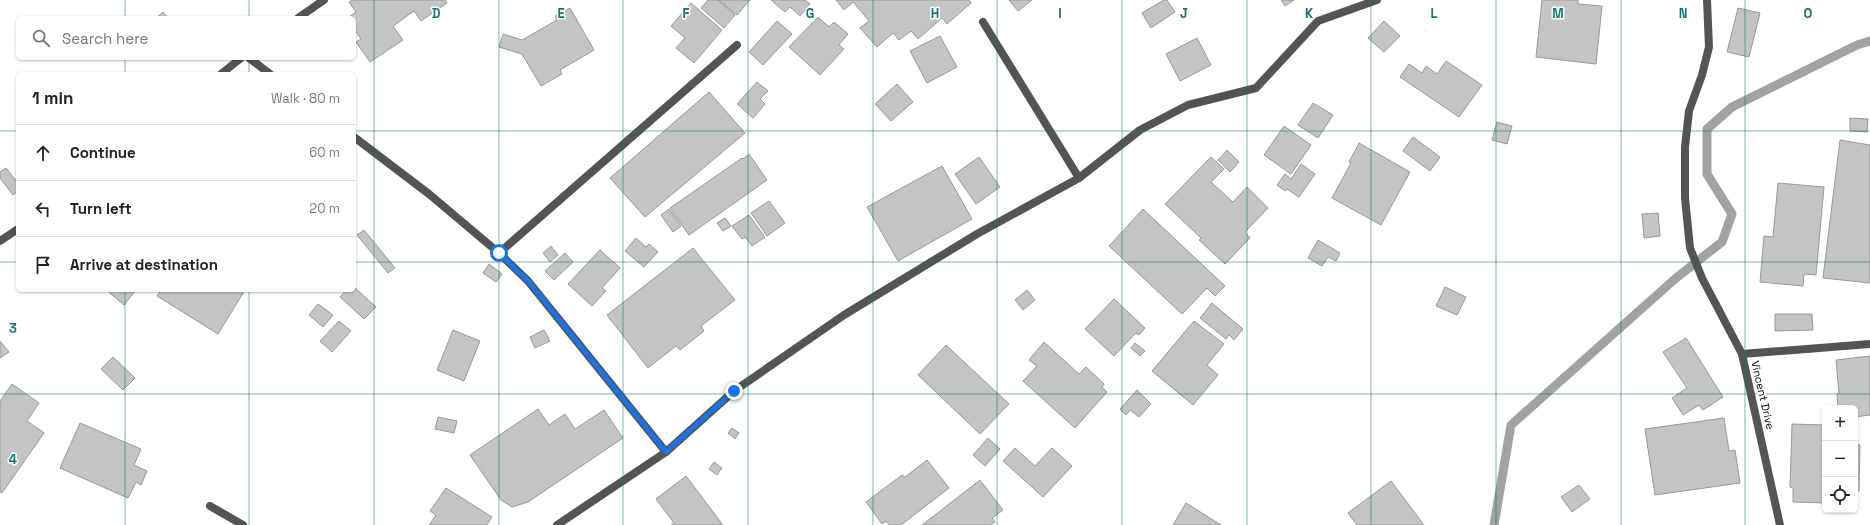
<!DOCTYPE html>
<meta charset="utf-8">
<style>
:root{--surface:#fff;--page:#f2f2f2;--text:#222;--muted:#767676;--line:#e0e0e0}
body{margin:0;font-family:"Space Grotesk",sans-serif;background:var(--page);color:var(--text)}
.controls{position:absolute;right:12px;bottom:12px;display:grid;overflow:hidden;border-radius:6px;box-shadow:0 1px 3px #0004}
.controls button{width:36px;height:36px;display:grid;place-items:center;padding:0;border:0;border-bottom:1px solid var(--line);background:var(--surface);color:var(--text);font:20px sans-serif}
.stop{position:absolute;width:12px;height:12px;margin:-9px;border:3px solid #1a73e8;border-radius:50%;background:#fff}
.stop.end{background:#1a73e8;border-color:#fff;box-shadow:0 1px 4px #0008}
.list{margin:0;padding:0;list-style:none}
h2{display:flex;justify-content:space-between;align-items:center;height:52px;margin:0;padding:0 16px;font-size:17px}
h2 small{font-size:13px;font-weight:400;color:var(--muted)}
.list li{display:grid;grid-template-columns:26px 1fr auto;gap:12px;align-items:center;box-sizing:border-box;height:56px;padding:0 16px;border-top:1px solid var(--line)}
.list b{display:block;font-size:15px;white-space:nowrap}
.list em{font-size:13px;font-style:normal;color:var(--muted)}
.icon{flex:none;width:22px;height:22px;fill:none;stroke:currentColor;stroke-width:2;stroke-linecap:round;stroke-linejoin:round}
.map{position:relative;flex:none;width:1870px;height:525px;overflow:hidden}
.search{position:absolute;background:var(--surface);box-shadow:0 1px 3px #0004;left:16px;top:16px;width:340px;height:44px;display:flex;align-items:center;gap:10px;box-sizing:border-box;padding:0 14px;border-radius:6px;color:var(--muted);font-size:15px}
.panel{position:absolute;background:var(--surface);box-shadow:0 1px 3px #0004;left:16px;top:72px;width:340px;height:220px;border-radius:6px}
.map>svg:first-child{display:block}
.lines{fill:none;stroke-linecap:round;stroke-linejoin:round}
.stream{stroke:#a2a2a2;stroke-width:9}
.building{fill:#c4c4c4;stroke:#989898}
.street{stroke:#545454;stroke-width:8}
.route{stroke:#1a73e8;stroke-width:5}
.grid{fill:none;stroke:#0f766e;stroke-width:1;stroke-opacity:0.55}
.labels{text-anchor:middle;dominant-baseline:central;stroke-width:3;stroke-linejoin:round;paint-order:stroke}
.street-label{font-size:11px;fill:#000;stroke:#fff}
.grid-label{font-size:13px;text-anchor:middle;font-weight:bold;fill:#0f766e;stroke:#fff;stroke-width:3;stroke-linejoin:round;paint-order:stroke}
</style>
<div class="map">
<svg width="1870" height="525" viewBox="0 0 1870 525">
<rect width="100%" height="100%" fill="#fff"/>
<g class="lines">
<path class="stream" d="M 1494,525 L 1511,425 L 1676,278 L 1722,242 L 1732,214 L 1707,174 L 1707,129 L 1732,107 L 1857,45 L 1870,41"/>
</g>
<g class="building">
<path d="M 352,0 L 445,0 L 447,3 L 421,21 L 414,11 L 393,26 L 403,40 L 370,62 L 356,42 L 361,39 L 354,29 L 356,27 L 354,24 L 354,18 L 349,17 L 356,12 L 349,2 Z"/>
<path d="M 708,0 L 718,0 L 735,15 L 724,28 L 701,8 Z"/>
<path d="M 719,0 L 750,0 L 737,15 Z"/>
<path d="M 771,0 L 805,0 L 810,4 L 800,16 L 790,7 L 785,12 Z"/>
<path d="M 836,0 L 969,0 L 971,3 L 947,24 L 942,18 L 918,39 L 911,31 L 899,40 L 893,33 L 877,47 L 860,28 L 869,21 L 853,2 L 844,10 Z"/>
<path d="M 1009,0 L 1032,0 L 1018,11 Z"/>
<path d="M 1164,0 L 1167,0 L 1175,12 L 1151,28 L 1142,13 Z"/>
<path d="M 1281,0 L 1294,0 L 1285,6 Z"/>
<path d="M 1542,0 L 1578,0 L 1578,4 L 1602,6 L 1596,64 L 1536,57 Z"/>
<path d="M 691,3 L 722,30 L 694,63 L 676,48 L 685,38 L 671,26 Z"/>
<path d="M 570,8 L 594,50 L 560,70 L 562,74 L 541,86 L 522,54 L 499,47 L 503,34 L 522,40 L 557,20 L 555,16 Z"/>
<path d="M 1738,8 L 1760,13 L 1749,57 L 1727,52 Z"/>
<path d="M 163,12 L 168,18 L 156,18 Z"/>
<path d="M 818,17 L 829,27 L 834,22 L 848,34 L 839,45 L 844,49 L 820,75 L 789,47 Z"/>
<path d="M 777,21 L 792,34 L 763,65 L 749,52 Z"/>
<path d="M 1384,21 L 1400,36 L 1384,52 L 1368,38 Z"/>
<path d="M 940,36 L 957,67 L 927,83 L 910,51 Z"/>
<path d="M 1197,38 L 1211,65 L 1180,81 L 1166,54 Z"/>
<path d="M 1446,61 L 1482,85 L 1459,117 L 1400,77 L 1409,64 L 1422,73 L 1426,66 L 1437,74 Z"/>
<path d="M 757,82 L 768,91 L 760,99 L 765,104 L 753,118 L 737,104 Z"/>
<path d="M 897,84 L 913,102 L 891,121 L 875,104 Z"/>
<path d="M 709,92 L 745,133 L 645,217 L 610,178 Z"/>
<path d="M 1313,103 L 1333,115 L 1318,138 L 1298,125 Z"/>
<path d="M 1850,118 L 1868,119 L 1867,132 L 1850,131 Z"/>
<path d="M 1497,122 L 1512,126 L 1507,144 L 1492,140 Z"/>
<path d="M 1284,126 L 1311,145 L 1291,174 L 1264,155 Z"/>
<path d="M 1413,137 L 1440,157 L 1430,171 L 1403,151 Z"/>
<path d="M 1840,140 L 1870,145 L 1870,283 L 1823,278 Z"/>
<path d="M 1359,143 L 1410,172 L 1381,225 L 1332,198 L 1351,163 L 1349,162 Z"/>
<path d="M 1227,150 L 1239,162 L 1230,172 L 1218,160 Z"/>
<path d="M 749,154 L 767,180 L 689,235 L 670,208 L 742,158 L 743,159 Z"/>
<path d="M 979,157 L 1000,187 L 976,204 L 955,174 Z"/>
<path d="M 1211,157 L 1224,169 L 1211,182 L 1233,202 L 1247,187 L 1268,208 L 1245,232 L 1250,238 L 1225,264 L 1199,240 L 1201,238 L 1165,204 Z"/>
<path d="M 1301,164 L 1315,174 L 1299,197 L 1287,189 L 1285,191 L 1277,185 L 1285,174 L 1291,179 Z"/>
<path d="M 942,166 L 972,219 L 898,261 L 867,207 Z"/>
<path d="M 6,168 L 18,183 L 18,191 L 13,195 L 0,178 L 0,172 Z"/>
<path d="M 1778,183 L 1824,187 L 1816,275 L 1804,274 L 1803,286 L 1760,282 L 1764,236 L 1773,237 Z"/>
<path d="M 769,201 L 785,223 L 767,236 L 751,213 Z"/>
<path d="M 669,209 L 681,226 L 673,232 L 661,215 Z"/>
<path d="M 1143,209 L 1225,286 L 1215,296 L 1207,288 L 1182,314 L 1109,246 Z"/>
<path d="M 1658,213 L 1660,236 L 1644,238 L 1642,214 Z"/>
<path d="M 749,215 L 765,237 L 752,246 L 745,237 L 742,239 L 732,226 Z"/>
<path d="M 725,218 L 731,226 L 723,231 L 717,223 Z"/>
<path d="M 364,230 L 395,268 L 388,273 L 357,235 Z"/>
<path d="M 636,238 L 646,247 L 649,244 L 658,252 L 644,267 L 625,251 Z"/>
<path d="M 1318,240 L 1340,253 L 1336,261 L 1328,257 L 1322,266 L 1308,258 Z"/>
<path d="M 551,246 L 558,255 L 550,262 L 543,253 Z"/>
<path d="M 693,248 L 735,300 L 701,326 L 704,331 L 680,350 L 676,346 L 648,368 L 607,315 Z"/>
<path d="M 600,250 L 620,268 L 602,288 L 606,291 L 592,306 L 568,284 Z"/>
<path d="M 565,253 L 573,262 L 554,280 L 545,271 Z"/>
<path d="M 489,264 L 502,274 L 496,282 L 483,273 Z"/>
<path d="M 354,287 L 376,307 L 364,319 L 340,297 L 346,290 L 354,290 Z"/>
<path d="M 1445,287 L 1466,297 L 1457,315 L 1436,306 Z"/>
<path d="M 106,290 L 136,290 L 124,305 Z"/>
<path d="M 161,290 L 245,290 L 218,334 L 157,296 Z"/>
<path d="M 1027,290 L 1035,300 L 1023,310 L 1015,300 Z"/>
<path d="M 1114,299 L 1145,328 L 1139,335 L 1136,333 L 1114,356 L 1085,329 Z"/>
<path d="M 1212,303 L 1243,329 L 1234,340 L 1229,335 L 1226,339 L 1200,318 Z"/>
<path d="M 318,304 L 333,315 L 323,327 L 309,315 Z"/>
<path d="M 1775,314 L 1812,314 L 1813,330 L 1775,331 Z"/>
<path d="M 339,321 L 351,331 L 332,352 L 320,341 Z"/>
<path d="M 1194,321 L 1224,344 L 1207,365 L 1218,375 L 1193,405 L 1152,371 Z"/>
<path d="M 453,330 L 480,341 L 464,381 L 437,370 Z"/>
<path d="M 544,330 L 550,341 L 535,348 L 530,337 Z"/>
<path d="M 1686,338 L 1723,397 L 1703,410 L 1699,405 L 1683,415 L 1672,398 L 1687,388 L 1663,352 Z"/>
<path d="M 0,341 L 9,352 L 0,358 Z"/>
<path d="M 1044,342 L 1079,374 L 1086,367 L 1104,384 L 1102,387 L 1107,392 L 1075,428 L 1023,381 L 1037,366 L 1029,360 Z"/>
<path d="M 1135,343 L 1145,351 L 1140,356 L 1131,348 Z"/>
<path d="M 946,345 L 1009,404 L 980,434 L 918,375 Z"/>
<path d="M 1870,356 L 1870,415 L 1855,417 L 1855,408 L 1838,408 L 1837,394 L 1839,393 L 1836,360 Z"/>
<path d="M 113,357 L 135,378 L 123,390 L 101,369 Z"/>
<path d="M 12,384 L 39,403 L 27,421 L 44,433 L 2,493 L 0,492 L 0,401 Z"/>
<path d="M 1137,390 L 1151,404 L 1139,417 L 1130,410 L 1126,415 L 1120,409 Z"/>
<path d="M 538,409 L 549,425 L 565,414 L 575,429 L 604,410 L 623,438 L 528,502 L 512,507 L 501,500 L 470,455 Z"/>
<path d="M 438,417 L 457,421 L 454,433 L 435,429 Z"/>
<path d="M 1724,418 L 1729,451 L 1735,450 L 1740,483 L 1655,495 L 1645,429 Z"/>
<path d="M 80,423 L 141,449 L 134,465 L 147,471 L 141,485 L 136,482 L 128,498 L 60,468 Z"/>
<path d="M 1792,424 L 1825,425 L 1825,503 L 1793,502 L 1793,488 L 1790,487 Z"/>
<path d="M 732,428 L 739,433 L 735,439 L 728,433 Z"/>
<path d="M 1855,429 L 1855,444 L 1860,445 L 1859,491 L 1855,491 Z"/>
<path d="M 988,438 L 1000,449 L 985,466 L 973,455 Z"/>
<path d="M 1015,448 L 1035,466 L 1052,448 L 1072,466 L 1043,497 L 1003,461 Z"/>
<path d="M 927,460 L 949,488 L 901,525 L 889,525 L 886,521 L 882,524 L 866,502 L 902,475 L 905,477 Z"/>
<path d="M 714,462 L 722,468 L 717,475 L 709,469 Z"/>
<path d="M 686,476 L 723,525 L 671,525 L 674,523 L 656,499 Z"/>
<path d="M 980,480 L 1003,510 L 992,518 L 995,522 L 991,525 L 922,525 Z"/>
<path d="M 1391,481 L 1424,525 L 1357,525 L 1348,513 Z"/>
<path d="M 1579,485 L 1590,499 L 1572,512 L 1561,497 Z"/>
<path d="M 446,488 L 492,517 L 487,525 L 429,525 L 436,515 L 430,511 Z"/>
<path d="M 1186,503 L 1221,525 L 1173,525 Z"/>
</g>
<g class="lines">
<g class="street">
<path d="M 1707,0 L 1709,47 L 1702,75 L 1689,111 L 1685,147 L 1685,198 L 1690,248 L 1702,278 L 1742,354 L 1780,525"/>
<path d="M 298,18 L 324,0"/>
<path d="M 983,22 L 1079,178"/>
<path d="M 249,58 L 270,74"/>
<path d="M 221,74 L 241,58"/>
<path d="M 354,137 L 429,194 L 499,253 L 528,281 L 666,452"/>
<path d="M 0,241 L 18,229"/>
<path d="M 499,253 L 737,45"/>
<path d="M 1742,354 L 1870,344"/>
<path d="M 210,506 L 243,525"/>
<path d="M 557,525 L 666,452 L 734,391 L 844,315 L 977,234 L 1079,178 L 1140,130 L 1188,105 L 1256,88 L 1318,21 L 1377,0"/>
</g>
</g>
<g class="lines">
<path class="route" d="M 499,253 L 528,281 L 666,452 L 734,391"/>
</g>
<path class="grid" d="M 125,0 L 125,18M 249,0 L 249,18M 374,0 L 374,525M 499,0 L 499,525M 623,0 L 623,525M 748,0 L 748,525M 873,0 L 873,525M 997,0 L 997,525M 1122,0 L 1122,525M 1247,0 L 1247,525M 1371,0 L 1371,525M 1496,0 L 1496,525M 1621,0 L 1621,525M 1745,0 L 1745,525M 125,58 L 125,74M 249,58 L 249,74M 0,131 L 18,131M 354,131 L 1870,131M 0,262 L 18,262M 354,262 L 1870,262M 125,290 L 125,525M 249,290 L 249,525M 0,394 L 1870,394"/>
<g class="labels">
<g class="street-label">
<text transform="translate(1763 395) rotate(77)">Vincent Drive</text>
</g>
</g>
<g class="grid-label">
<text x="436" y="18">D</text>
<text x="561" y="18">E</text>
<text x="686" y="18">F</text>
<text x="810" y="18">G</text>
<text x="935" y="18">H</text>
<text x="1060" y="18">I</text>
<text x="1184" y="18">J</text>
<text x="1309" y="18">K</text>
<text x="1434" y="18">L</text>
<text x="1558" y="18">M</text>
<text x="1683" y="18">N</text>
<text x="1808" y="18">O</text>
<text x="13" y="333">3</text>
<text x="13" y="464">4</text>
</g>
</svg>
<div class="controls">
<button>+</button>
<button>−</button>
<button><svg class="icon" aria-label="locate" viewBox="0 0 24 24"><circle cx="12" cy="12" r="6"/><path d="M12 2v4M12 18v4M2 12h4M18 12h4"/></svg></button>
</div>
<div class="stop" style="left:499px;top:253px"></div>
<div class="stop end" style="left:734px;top:391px"></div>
<div class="search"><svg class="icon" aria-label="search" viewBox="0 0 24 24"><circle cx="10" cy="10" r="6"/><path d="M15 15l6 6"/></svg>Search here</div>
<section class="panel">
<h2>1 min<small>Walk · 80 m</small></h2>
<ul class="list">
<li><svg class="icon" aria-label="ahead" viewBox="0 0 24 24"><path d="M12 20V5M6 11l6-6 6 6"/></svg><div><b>Continue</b></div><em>60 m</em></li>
<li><svg class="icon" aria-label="left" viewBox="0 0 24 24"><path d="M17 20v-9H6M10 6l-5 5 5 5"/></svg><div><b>Turn left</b></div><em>20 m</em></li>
<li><svg class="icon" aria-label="arrive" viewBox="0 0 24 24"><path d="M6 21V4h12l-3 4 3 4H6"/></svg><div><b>Arrive at destination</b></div></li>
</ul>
</section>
</div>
